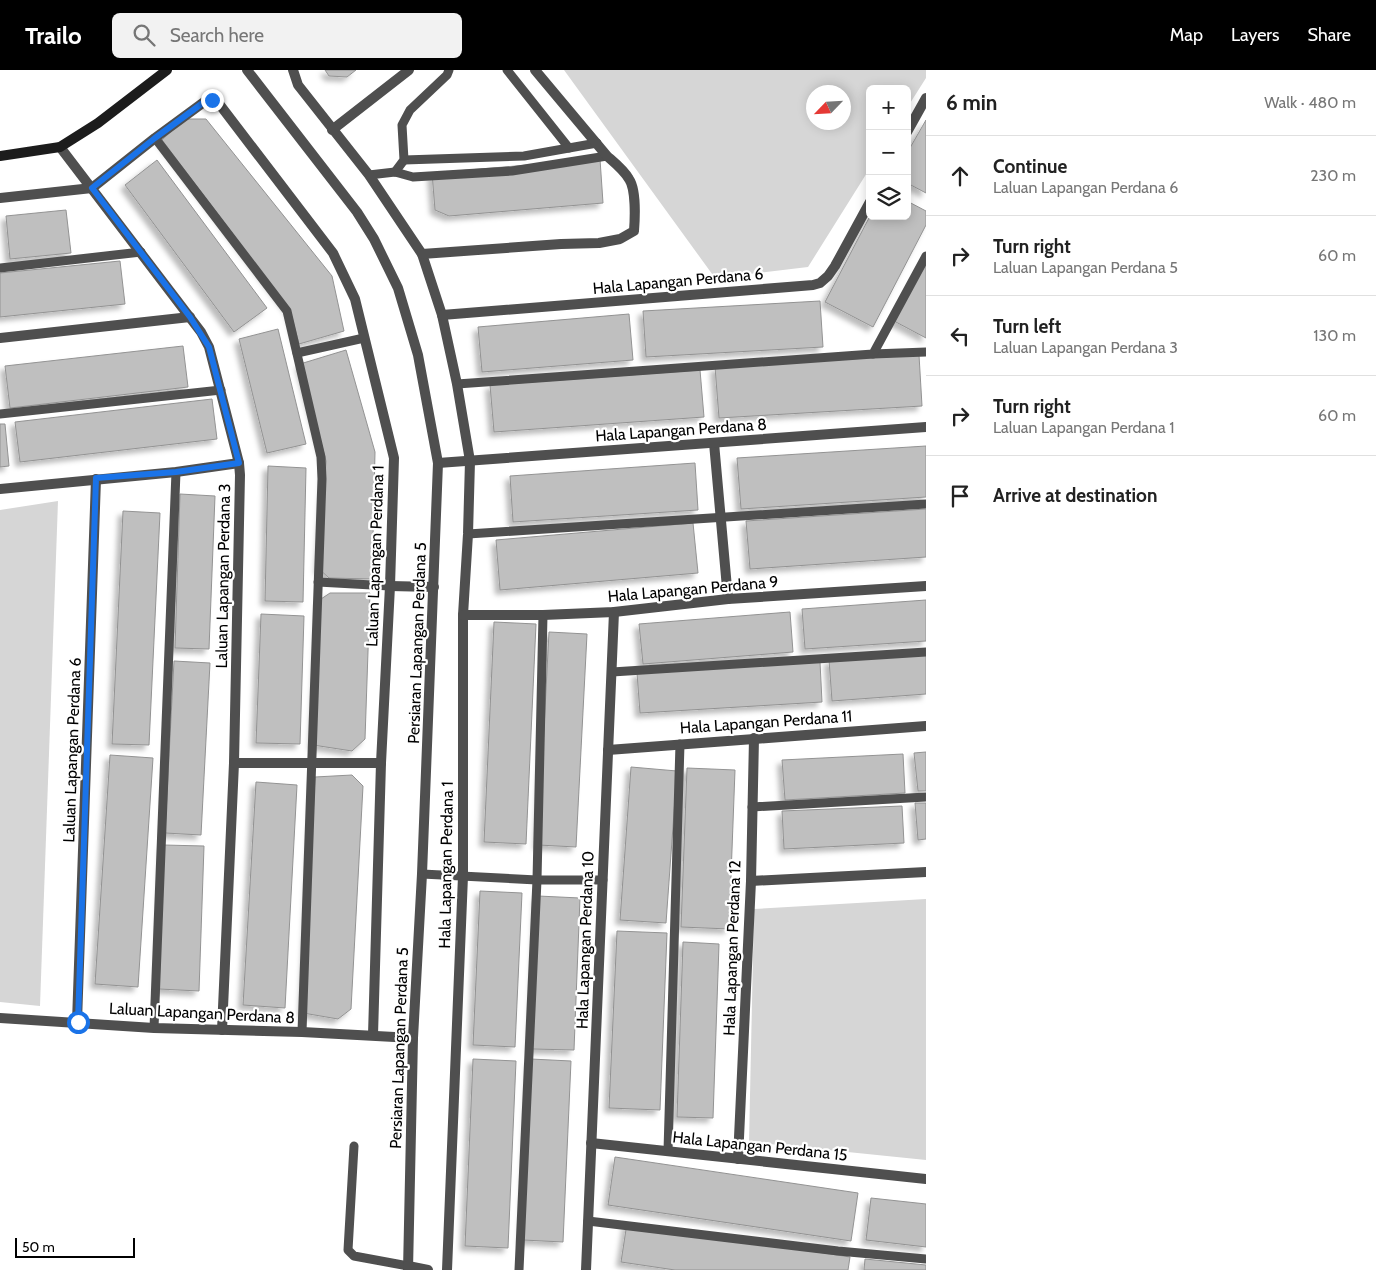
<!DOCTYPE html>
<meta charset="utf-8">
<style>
:root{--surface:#fff;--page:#f2f2f2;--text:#222;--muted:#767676;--line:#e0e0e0;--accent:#000}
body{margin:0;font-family:Cabin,sans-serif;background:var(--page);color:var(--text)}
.controls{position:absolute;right:15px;top:15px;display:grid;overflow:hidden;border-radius:8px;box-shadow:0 2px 12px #0003}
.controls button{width:45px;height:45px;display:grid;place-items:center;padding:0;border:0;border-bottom:1px solid var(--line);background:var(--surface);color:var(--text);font:25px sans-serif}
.compass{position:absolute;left:806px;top:15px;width:45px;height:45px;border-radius:50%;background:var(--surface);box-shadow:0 2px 12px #0003;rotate:245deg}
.scale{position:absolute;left:15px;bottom:12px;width:120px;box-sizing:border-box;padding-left:5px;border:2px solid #000;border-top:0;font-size:14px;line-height:18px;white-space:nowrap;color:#000;-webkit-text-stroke:4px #fff;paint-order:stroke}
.stop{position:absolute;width:15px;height:15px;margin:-11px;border:4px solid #1a73e8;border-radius:50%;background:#fff}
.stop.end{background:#1a73e8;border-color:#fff;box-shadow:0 1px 5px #0008}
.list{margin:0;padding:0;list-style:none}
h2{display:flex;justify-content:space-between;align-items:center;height:65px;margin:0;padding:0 20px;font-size:21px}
h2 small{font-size:16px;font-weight:400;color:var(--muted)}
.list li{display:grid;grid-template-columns:32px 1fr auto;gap:15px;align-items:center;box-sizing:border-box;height:80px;padding:0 20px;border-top:1px solid var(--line)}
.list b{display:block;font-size:19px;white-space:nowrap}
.list p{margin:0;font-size:16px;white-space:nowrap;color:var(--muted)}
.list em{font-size:16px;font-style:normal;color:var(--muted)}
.icon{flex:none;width:28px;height:28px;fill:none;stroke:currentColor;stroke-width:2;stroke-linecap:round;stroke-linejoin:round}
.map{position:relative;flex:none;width:926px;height:1200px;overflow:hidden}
header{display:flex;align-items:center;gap:30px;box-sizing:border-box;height:70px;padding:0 25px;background:var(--accent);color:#fff}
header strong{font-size:24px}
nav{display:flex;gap:28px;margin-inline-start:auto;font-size:18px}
.search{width:350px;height:45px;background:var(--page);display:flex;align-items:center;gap:12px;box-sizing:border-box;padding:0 18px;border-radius:8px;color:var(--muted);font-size:19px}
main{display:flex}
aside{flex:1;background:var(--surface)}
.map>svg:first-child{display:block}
.green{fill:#d6d6d6;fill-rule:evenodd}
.building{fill:#bfbfbf;stroke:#939393;filter:url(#shadow)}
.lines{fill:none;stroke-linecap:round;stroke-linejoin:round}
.lane{stroke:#4f4f4f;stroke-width:9}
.street{stroke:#4f4f4f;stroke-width:10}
.secondary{stroke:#1c1c1c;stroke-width:10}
.route{stroke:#1a73e8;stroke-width:6}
.labels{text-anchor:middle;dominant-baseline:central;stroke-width:4.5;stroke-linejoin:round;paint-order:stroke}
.street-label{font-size:16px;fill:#000;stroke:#fff}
</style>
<header>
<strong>Trailo</strong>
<div class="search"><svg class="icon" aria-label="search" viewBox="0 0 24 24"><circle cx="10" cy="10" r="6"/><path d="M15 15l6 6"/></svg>Search here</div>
<nav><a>Map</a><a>Layers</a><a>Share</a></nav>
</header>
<main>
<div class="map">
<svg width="926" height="1200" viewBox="0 0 926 1200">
<defs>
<filter id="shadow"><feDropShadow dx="-4.5" dy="4.5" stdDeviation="2.5" flood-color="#0004"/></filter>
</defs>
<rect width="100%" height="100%" fill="#fff"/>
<g class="green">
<path d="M 564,0 L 926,0 L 926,8 L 907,38 L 907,19 L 870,19 L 870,98 L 808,197 L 715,208 ZM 814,22 L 844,22 L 844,52 L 814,52 Z"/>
<path d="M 58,431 L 40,936 L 0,932 L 0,440 Z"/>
<path d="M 926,829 L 926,1090 L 749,1072 L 754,839 Z"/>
</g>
<g class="building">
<path d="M 325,0 L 356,0 L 347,7 L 329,6 Z"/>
<path d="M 184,49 L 206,49 L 332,206 L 344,261 L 299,274 L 290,240 L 162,70 Z"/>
<path d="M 926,50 L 926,123 L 907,113 L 907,83 Z"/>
<path d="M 600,89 L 603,133 L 449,146 L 435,140 L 432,103 Z"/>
<path d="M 157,90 L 267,238 L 234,262 L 125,115 Z"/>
<path d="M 907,131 L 926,141 L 926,155 L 873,257 L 825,232 L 870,146 L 907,146 Z"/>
<path d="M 66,140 L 71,183 L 10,189 L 6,146 Z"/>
<path d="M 926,190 L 926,268 L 894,251 Z"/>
<path d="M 120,191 L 125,234 L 0,247 L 0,203 Z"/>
<path d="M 820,231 L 823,277 L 646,287 L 643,241 Z"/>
<path d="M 629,244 L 633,290 L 482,302 L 478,257 Z"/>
<path d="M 278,259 L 306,374 L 267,383 L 239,269 Z"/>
<path d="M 183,276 L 188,317 L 10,338 L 5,296 Z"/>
<path d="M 346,280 L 375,382 L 372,509 L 329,508 L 319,499 L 326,391 L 300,294 Z"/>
<path d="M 919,285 L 922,336 L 719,348 L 715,297 Z"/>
<path d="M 700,300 L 704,347 L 494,362 L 490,315 Z"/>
<path d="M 212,329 L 217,369 L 20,392 L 15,352 Z"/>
<path d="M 0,354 L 5,354 L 9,396 L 0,397 Z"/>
<path d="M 926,376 L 926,427 L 741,439 L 737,388 Z"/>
<path d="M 695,393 L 698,440 L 513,452 L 510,406 Z"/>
<path d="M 268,396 L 306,398 L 303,532 L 265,531 Z"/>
<path d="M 180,424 L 215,426 L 209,579 L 175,578 Z"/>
<path d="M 926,439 L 926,487 L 750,499 L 746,451 Z"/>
<path d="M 123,441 L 160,443 L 149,675 L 112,674 Z"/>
<path d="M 693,453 L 698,503 L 500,520 L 496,470 Z"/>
<path d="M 330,523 L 370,523 L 365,669 L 352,681 L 313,675 L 321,529 Z"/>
<path d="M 926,530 L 926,571 L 805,579 L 802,539 Z"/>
<path d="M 790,542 L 793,582 L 643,594 L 639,554 Z"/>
<path d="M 261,544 L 304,546 L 300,674 L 256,673 Z"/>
<path d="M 494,552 L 536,554 L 526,774 L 484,772 Z"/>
<path d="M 549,562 L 587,564 L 576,777 L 538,775 Z"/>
<path d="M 926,584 L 926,624 L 832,631 L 829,590 Z"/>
<path d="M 174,591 L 210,593 L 201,765 L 165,763 Z"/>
<path d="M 820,592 L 822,632 L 640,643 L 637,603 Z"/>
<path d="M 926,682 L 926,721 L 918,721 L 914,683 Z"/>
<path d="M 903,684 L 905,723 L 785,730 L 782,690 Z"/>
<path d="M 110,685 L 153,688 L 138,917 L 95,914 Z"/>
<path d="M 631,697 L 677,701 L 666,853 L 620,850 Z"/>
<path d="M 687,698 L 735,700 L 729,859 L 681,857 Z"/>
<path d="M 352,705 L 363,716 L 351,939 L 338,949 L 303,943 L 315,707 Z"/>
<path d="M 256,712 L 297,715 L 285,938 L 243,935 Z"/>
<path d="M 915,733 L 926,733 L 926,769 L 918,770 Z"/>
<path d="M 902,736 L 904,773 L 784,779 L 782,741 Z"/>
<path d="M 164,775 L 204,776 L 199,921 L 159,919 Z"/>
<path d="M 480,821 L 522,823 L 515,977 L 473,975 Z"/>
<path d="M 538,826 L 580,828 L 574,980 L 532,979 Z"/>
<path d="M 617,861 L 667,863 L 660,1040 L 609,1038 Z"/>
<path d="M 683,872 L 719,874 L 713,1048 L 677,1047 Z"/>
<path d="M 473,989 L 516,991 L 508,1178 L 465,1176 Z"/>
<path d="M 531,989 L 571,991 L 563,1172 L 523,1170 Z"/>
<path d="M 615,1087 L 858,1123 L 851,1171 L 608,1135 Z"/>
<path d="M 871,1128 L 926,1134 L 926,1177 L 866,1170 Z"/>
<path d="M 627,1153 L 850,1187 L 848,1200 L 675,1200 L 621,1192 Z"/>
<path d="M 865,1189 L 926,1195 L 926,1200 L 864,1200 Z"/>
</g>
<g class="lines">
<g class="lane">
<path d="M 507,0 L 569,78"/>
<path d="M 155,68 L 287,241 L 321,387 L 322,409 L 302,962"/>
<path d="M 404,90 L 524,86 L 597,73"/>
<path d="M 395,102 L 404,90 L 402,55 L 410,40 L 447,5 L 449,0"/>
<path d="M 369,105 L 395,102 L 413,107 L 512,101 L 607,86"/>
<path d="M 0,198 L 141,182"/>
<path d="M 297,283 L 364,268"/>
<path d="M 873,284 L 926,282"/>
<path d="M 457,314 L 873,284 L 926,186"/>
<path d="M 0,344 L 221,320"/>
<path d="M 468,464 L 926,434"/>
<path d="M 318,512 L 390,516"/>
<path d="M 612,602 L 926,582"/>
<path d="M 752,737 L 926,727"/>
<path d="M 422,804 L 537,810 L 603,810"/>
<path d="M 154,958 L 176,402"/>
<path d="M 354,1076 L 348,1180 L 354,1186 L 408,1196"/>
<path d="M 668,1081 L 680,674"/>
<path d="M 588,1151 L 838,1181 L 926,1189"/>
<path d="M 519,1200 L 537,810 L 543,545"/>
</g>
<g class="street">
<path d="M 247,0 L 357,142 L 374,169 L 398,218 L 418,285 L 438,393 L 422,804 L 413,968 L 408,1200"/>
<path d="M 293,0 L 298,15 L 369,105 L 422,184 L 442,245 L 457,314 L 470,391 L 468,464 L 463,545 L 463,806 L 447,1200"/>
<path d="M 332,60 L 409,0"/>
<path d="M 907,62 L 926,28"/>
<path d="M 60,77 L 201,262 L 209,277 L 239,393 L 240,405 L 234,693 L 222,960"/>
<path d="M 0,128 L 92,118 L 155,68 L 204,32 L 212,30 L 220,35 L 333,183 L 355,229 L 394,388 L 390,516 L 381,693 L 373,965"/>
<path d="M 422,184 L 561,174 L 599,173 L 620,169 L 634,161 C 635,148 636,119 629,109 C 624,100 615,93 607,86 L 535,0"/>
<path d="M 442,245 L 813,215 L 820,213 L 828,206 L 835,196 L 870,132"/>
<path d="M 0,268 L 190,247"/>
<path d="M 714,373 L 728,529"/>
<path d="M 438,393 L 926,357"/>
<path d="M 0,419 L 176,402 L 239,393"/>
<path d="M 390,516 L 434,517"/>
<path d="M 463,545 L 543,545 L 614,542 L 728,529 L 926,516"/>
<path d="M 608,680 L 926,656"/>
<path d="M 234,693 L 381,693"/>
<path d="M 751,811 L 926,802"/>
<path d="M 0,948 L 154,958 L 302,962 L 413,968"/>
<path d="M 77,952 L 96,409"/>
<path d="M 591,1073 L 926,1109"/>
<path d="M 738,1089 L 751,811 L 754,668"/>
<path d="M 408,1196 L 428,1200"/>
<path d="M 586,1200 L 614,542"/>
</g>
<path class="secondary" d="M 0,86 L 60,77 L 98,53 L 167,0"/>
</g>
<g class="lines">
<path class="route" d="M 78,952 L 96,408 L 176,402 L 239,393 L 209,277 L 190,247 L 92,118 L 155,68 L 204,32 L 212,30"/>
</g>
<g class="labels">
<g class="street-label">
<text transform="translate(678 211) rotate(-5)">Hala Lapangan Perdana 6</text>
<text transform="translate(681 360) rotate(-4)">Hala Lapangan Perdana 8</text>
<text transform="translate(375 486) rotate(-88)">Laluan Lapangan Perdana 1</text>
<text transform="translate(223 506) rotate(-89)">Laluan Lapangan Perdana 3</text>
<text transform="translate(693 519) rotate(-5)">Hala Lapangan Perdana 9</text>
<text transform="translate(417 573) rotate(-88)">Persiaran Lapangan Perdana 5</text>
<text transform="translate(766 652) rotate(-4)">Hala Lapangan Perdana 11</text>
<text transform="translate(72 680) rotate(-88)">Laluan Lapangan Perdana 6</text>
<text transform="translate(446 795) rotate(-89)">Hala Lapangan Perdana 1</text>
<text transform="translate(585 870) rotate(-88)">Hala Lapangan Perdana 10</text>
<text transform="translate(732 878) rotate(-88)">Hala Lapangan Perdana 12</text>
<text transform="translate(202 943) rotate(3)">Laluan Lapangan Perdana 8</text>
<text transform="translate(399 978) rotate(-88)">Persiaran Lapangan Perdana 5</text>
<text transform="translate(760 1076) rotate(6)">Hala Lapangan Perdana 15</text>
</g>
</g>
</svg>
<div class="controls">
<button>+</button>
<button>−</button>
<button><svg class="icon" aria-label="layers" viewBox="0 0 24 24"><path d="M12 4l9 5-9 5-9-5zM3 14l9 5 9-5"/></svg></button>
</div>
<svg class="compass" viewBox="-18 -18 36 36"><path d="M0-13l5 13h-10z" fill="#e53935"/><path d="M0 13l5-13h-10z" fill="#767676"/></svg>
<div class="scale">50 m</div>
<div class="stop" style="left:78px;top:952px"></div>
<div class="stop end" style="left:212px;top:30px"></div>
</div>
<aside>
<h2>6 min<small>Walk · 480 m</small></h2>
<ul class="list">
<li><svg class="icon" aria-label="ahead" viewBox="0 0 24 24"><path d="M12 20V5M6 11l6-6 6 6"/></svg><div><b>Continue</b><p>Laluan Lapangan Perdana 6</p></div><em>230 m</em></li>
<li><svg class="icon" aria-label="right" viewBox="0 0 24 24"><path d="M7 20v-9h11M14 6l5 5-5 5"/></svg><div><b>Turn right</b><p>Laluan Lapangan Perdana 5</p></div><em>60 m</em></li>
<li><svg class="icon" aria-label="left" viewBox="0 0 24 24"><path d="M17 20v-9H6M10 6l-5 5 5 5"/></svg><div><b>Turn left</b><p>Laluan Lapangan Perdana 3</p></div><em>130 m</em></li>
<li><svg class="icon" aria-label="right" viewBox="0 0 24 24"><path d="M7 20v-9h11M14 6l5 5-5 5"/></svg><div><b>Turn right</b><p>Laluan Lapangan Perdana 1</p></div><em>60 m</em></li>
<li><svg class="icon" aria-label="arrive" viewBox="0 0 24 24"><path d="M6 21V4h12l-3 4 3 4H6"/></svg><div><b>Arrive at destination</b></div></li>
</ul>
</aside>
</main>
